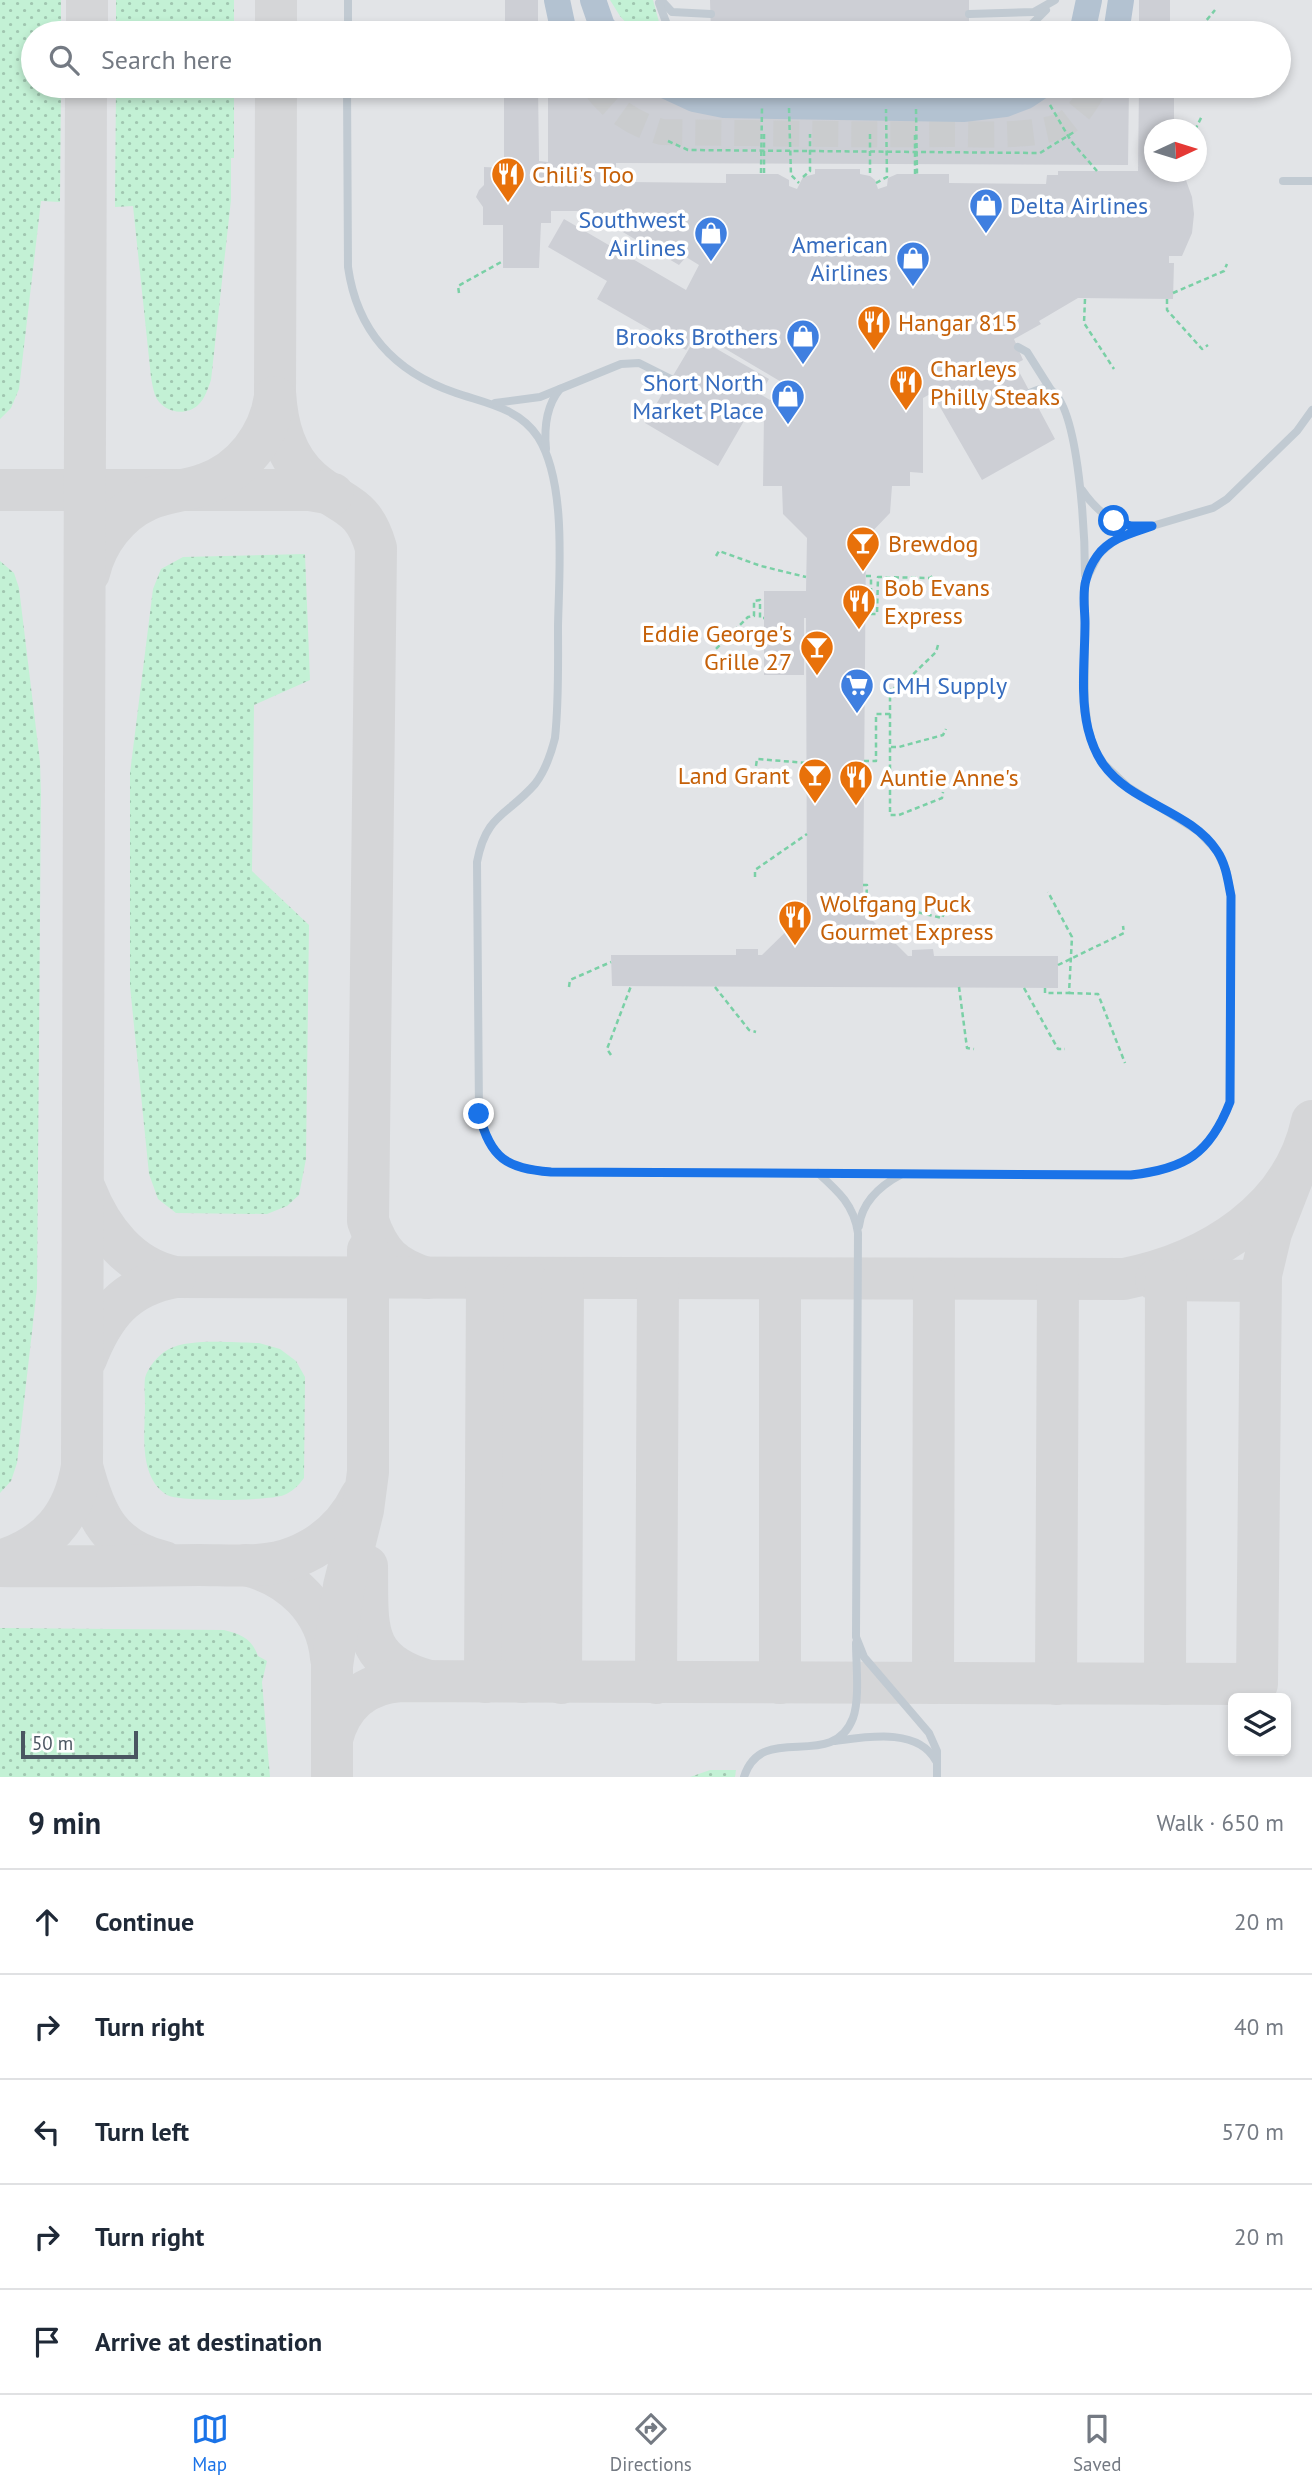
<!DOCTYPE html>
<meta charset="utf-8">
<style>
:root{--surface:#fff;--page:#f6f6f7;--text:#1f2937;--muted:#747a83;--line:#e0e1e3;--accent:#1a73e8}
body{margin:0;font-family:"PT Sans",sans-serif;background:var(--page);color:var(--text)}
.controls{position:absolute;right:21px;bottom:21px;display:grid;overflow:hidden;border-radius:10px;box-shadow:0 4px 10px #0003}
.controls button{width:63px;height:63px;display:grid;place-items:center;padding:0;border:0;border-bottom:2px solid var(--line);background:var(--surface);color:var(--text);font:35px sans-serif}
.compass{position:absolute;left:1144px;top:119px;width:63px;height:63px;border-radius:50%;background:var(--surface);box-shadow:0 4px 10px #0003;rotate:86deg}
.scale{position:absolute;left:21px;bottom:18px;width:117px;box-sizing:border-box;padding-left:7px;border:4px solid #4a5661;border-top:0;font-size:19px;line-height:24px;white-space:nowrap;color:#4a5661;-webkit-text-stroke:5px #fff;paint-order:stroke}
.stop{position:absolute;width:21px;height:21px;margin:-16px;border:5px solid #1a73e8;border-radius:50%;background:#fff}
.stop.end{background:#1a73e8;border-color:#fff;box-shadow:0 2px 7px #0008}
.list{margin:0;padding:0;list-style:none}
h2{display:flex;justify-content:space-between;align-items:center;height:91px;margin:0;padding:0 28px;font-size:30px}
h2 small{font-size:23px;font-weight:400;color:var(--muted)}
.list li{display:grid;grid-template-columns:46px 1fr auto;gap:21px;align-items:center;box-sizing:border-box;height:105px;padding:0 28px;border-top:2px solid var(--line)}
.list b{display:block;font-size:26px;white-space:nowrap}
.list em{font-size:23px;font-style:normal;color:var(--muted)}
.icon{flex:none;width:38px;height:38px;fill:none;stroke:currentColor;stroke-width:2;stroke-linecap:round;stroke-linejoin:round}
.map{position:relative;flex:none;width:1312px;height:1777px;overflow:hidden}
.search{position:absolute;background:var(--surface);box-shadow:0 4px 10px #0003;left:21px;right:21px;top:21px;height:77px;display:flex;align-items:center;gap:18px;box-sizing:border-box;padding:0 24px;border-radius:38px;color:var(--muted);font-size:26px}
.sheet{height:616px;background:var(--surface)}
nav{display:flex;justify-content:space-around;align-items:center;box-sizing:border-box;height:98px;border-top:2px solid var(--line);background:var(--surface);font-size:19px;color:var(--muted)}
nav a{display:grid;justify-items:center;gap:4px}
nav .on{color:var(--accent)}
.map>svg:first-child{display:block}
.airport{fill:#e2e4e7;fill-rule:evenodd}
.grass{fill:url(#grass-dots)}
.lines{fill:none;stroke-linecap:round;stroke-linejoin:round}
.taxiway{stroke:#d5d6d8;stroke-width:42}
.building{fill:#cdcfd5}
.primary-tunnel{stroke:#caccce;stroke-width:26;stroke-dasharray:26 13;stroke-linecap:butt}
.path{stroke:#7ad0a6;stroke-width:2.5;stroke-dasharray:5 3.5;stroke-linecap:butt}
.lane{stroke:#c1cad2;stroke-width:8}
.primary{stroke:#b3c2d1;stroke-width:26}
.path-bridge{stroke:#7ad0a6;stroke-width:2.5;stroke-dasharray:5 3.5;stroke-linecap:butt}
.route{stroke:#1a73e8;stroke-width:9}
.labels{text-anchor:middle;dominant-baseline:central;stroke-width:7;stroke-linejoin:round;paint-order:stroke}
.food-label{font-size:24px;fill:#c56008;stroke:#fff;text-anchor:start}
.shop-label{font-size:24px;fill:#366cbe;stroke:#fff;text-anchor:end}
</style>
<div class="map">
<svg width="1312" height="1777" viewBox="0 0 1312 1777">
<defs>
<pattern id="grass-dots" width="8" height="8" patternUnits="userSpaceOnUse" patternTransform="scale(1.75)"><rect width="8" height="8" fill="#c3f1d5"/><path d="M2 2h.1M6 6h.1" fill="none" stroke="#a0c6b0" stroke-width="1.8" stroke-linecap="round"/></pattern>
</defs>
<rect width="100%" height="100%" fill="#f5f3f3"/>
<path class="airport" d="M 0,0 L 1312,0 L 1312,1777 L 0,1777 ZM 33,33 L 1279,33 L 1279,86 L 33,86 ZM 1154,130 L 1196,130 L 1196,172 L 1154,172 ZM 1233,1698 L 1286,1698 L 1286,1751 L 1233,1751 Z"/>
<g class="grass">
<path d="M 0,0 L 61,0 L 61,33 L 33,33 L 33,86 L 61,86 L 60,202 L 41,201 L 19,389 L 11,408 L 0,419 Z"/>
<rect x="116" y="0" width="118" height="33"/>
<path d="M 610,0 L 653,0 L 662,33 L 635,33 L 620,16 Z"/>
<path d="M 116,86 L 234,86 L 234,158 L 231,158 L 231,200 L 211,380 C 208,388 205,399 198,405 C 184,418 161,411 155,395 C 153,389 152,383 151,377 L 133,206 L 115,207 Z"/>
<path d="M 305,554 L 310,680 L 254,705 L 252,871 L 309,925 L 306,1159 L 299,1195 L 287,1206 L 267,1214 L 176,1213 L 158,1199 L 149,1174 L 130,986 L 130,773 L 153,589 L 161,569 L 183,557 Z"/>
<path d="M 0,561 L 14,573 L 19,588 L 40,762 L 41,793 L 37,1288 L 17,1463 L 11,1481 L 0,1493 Z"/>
<path d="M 259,1343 L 280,1349 L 296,1361 L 305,1377 L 304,1478 C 299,1485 292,1492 284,1495 C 270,1501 179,1502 167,1495 C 138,1477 145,1433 145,1405 C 145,1397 144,1386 145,1378 C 148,1367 159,1354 169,1349 C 191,1338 234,1343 259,1343 Z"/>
<path d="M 0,1628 L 224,1630 C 241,1634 252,1639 258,1656 L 267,1661 L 262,1682 L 270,1777 L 0,1777 Z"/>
<path d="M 710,1770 L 736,1770 L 735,1777 L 690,1777 Z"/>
</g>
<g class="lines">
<g class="taxiway">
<path d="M 87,33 L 87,0"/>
<path d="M 276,33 L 276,0"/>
<path d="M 276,86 L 275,392 C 277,425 285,457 311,480 C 342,507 363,502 376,548 L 368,1221 C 379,1254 394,1268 427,1278"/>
<path d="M 0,490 L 310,490 L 333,494"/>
<path d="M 89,573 C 96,542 118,513 147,500 C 165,492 186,491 205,484 C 243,471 269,436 275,397"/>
<path d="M 85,1189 C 101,1230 130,1268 175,1277 L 1124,1279 C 1209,1262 1293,1211 1312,1121"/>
<path d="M 1156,1280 L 1260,1281"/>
<path d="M 86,1359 C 103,1315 125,1286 175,1277"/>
<path d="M 82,1466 C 95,1516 110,1549 164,1562"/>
<path d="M 0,1561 C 48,1546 74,1516 82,1466 L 86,86"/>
<path d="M 246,1565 C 291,1576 327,1610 331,1658"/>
<path d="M 0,1566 C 66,1567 133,1566 199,1565 C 230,1565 266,1569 295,1557 C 325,1545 347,1525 361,1496"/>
<path d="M 367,1566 C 368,1626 360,1662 429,1681"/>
<path d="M 485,1682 L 487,1278"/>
<path d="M 522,1682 L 525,1278"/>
<path d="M 561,1683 L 563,1279"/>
<path d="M 656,1683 L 658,1279"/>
<path d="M 780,1683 L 780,1279"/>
<path d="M 933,1683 L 934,1280"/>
<path d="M 1056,1684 L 1058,1280"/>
<path d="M 1165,1684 L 1166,1280"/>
<path d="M 332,1739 C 341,1704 365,1683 401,1681 L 1257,1684 L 1261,1275 L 1271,1233 L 1299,1161"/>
<path d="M 332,1777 L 332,1666 L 344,1586 L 363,1510 L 368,1472 L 368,1250"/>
</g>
</g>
<g class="building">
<rect x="505" y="0" width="33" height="33"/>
<path d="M 710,0 L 969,0 L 969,33 L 711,33 Z"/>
<rect x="1139" y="0" width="31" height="33"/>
<path d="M 504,86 L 538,86 L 539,161 L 548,162 L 548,86 L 1129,86 L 1128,165 L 616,163 L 616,174 L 629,173 L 628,182 L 726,183 L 726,174 L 778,174 L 789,180 L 789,186 L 797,189 L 803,177 L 815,174 L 815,169 L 860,169 L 860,174 L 870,176 L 875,180 L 878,189 L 887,186 L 888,178 L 897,174 L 949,174 L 949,183 L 1046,184 L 1047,175 L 1058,175 L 1058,171 L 1138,171 L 1139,86 L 1174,86 L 1174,130 L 1154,130 L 1154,172 L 1183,172 L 1192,197 L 1194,214 L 1192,233 L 1182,256 L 1169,256 L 1169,263 L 1174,263 L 1173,299 L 1078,298 L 1039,321 L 1041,324 L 1014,339 L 1023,360 L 1015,364 L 1055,439 L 982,480 L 932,393 L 923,398 L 923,473 L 910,472 L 910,486 L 892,486 L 890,513 L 866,538 L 863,911 L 908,956 L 912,956 L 912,950 L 933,949 L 934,956 L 1058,956 L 1058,988 L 612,986 L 611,955 L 736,955 L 736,949 L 758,949 L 758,955 L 762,955 L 807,911 L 806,618 L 804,618 L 804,675 L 764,675 L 764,591 L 806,591 L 807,538 L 783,514 L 782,486 L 763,486 L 764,414 L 752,407 L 718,466 L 645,423 L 696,337 L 769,379 L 760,394 L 770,400 L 783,399 L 783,383 L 697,332 L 686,350 L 597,299 L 607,281 L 548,247 L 564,219 L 686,290 L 699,265 L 686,257 L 679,265 L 587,211 L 551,211 L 551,223 L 541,223 L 539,268 L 503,268 L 503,225 L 483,225 L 483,207 L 476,197 L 479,190 L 484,185 L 484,167 L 504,168 Z"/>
</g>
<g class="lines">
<path class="primary-tunnel" d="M 594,86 C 612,110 633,124 662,132 C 758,133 854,135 950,134 C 980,134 1040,138 1066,123 C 1079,115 1088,99 1095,86"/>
<g class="path">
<path d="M 1196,33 L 1215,10"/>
<path d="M 1050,105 L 1071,141 L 1097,171"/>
<path d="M 1195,130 L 1202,116"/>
<path d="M 764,134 L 764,174"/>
<path d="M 870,134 L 870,176"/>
<path d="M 915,135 L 915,174"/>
<path d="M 668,141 L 688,150 L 1040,153 L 1074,132"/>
<path d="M 803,177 L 810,171 L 810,134"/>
<path d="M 459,293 L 458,286 L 503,261"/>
<path d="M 1173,293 L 1224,271 L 1227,264"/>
<path d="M 1085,299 L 1084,323 L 1114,369"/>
<path d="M 1167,299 L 1167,310 L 1202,349 L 1208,345"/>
<path d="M 716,556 L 719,551 L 761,566 L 806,577"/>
<path d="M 866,576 L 871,576 L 871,614 L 877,614 L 878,577 L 930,578 L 935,574"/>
<path d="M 938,645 L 936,652 L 899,688 L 890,688 L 890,815 L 899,815 L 942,798 L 943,792"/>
<path d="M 714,657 L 715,650 L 748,617 L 754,616 L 754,601 L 760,600 L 760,618 L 764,618"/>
<path d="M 891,747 L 899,747 L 943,735 L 946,729"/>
<path d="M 864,761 L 876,761 L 876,714 L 890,714"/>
<path d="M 756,766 L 757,759 L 807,763"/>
<path d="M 755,877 L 755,870 L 807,834"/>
<path d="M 863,885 L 867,885 L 866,904 L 882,904 L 942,918 L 945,911"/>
<path d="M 569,987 L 570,980 L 611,962"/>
<path d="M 715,987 L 749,1030 L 756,1032"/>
<path d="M 959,987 L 967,1048 L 974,1049"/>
<path d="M 1024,988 L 1058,1049 L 1065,1049"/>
<path d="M 1045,988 L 1045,993 L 1069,993 L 1072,937 L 1048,892"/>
<path d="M 1069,993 L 1098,994 L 1125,1063"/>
<path d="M 611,1055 L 607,1049 L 631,986"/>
</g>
<g class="lane">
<path d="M 661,0 L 672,12 L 711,14"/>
<path d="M 659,3 L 670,33"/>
<path d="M 969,14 L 1034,12 L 1055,0"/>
<path d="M 348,33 L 348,0"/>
<path d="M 1023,33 L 1046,10"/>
<path d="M 347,86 L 348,267 C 357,331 394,372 456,393 C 485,403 519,408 538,437 C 567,483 559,574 558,626 C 558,664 559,701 555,738 C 551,754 545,771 535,784 C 507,816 486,814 477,862 L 479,1114 C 491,1159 506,1168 551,1172 L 1131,1175 C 1185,1169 1210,1154 1230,1102 L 1231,896 L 1227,873 L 1217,851 L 1198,831 L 1128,787 L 1104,764 L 1094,748 L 1088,729 L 1085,703 L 1085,582 L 1099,554 L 1115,540 L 1132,532 L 1213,508 L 1227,499 L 1297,431 L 1312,410"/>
<path d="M 1283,181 L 1312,181"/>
<path d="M 1018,347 L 1027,352 L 1051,390"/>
<path d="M 1030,393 C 1037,390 1044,386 1051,390 C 1080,409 1085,541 1085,575"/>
<path d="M 495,403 L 540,397 L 621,364 L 639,363 L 671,379"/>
<path d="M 546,449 C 544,428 546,406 560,389"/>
<path d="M 1082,490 C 1097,512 1114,525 1142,527"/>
<path d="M 818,1173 C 838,1191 854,1205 858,1233 L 856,1637 L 864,1657 L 929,1733 L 937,1751 L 937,1777"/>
<path d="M 859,1226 C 862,1202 881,1185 902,1174"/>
<path d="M 835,1741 C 866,1737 918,1727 936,1761"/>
<path d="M 744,1777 C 762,1720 832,1773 853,1718 C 860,1699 856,1664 856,1643"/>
</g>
<g class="primary">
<path d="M 557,0 L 564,33"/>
<path d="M 593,0 L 602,26 L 608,33"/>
<path d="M 1082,33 L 1089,0"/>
<path d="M 1116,33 L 1121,0"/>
<path d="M 666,86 L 694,99 L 724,105 L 963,109 L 1005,104 L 1026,96 L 1041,86"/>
</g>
<g class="path-bridge">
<path d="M 789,108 L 791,175 L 799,183"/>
<path d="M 916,109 L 917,174"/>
<path d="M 761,173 L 762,107"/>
<path d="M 876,183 L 887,177 L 886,109"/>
<path d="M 1058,965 L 1124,933 L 1123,926"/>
</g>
</g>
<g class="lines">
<path class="route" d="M 479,1114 C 491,1159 506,1168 551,1172 L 1131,1175 C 1185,1169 1210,1154 1230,1102 L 1231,896 C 1228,881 1226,864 1217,851 C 1190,810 1131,804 1103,764 C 1096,754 1091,741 1088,729 C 1080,696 1085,657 1085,623 C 1085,610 1082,593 1086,580 C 1088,572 1092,563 1097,556 C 1110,538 1132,533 1152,526 L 1131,526 L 1114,521"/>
</g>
<defs>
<g id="restaurant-pin" transform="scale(1.75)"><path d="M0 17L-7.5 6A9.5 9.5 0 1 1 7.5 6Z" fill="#e8710a" stroke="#fff"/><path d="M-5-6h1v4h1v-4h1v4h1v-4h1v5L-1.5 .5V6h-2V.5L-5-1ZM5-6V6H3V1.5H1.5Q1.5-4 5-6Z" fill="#fff"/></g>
<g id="shop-pin" transform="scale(1.75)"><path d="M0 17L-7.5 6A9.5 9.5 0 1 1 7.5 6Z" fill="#3f7fe0" stroke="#fff"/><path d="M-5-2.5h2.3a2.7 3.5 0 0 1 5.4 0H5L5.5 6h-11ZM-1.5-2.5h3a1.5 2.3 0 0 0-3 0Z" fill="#fff"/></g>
<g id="bar-pin" transform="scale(1.75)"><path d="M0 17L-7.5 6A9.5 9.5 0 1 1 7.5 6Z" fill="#e8710a" stroke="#fff"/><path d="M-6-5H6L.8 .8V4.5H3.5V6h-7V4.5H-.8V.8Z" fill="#fff"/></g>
<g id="supermarket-pin" transform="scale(1.75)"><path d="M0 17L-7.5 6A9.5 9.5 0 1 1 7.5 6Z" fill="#3f7fe0" stroke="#fff"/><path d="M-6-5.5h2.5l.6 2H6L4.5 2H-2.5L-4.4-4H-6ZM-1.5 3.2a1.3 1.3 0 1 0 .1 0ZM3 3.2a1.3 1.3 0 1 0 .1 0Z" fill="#fff"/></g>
</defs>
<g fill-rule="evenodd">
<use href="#restaurant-pin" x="508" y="174"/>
<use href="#shop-pin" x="986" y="205"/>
<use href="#shop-pin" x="711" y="233"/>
<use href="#shop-pin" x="913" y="258"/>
<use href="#restaurant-pin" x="874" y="322"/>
<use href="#shop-pin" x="803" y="336"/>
<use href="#restaurant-pin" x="906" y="382"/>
<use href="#shop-pin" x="788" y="396"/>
<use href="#bar-pin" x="863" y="543"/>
<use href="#restaurant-pin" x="859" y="601"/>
<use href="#bar-pin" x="817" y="647"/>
<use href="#supermarket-pin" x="857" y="685"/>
<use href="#bar-pin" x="815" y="775"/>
<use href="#restaurant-pin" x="856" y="777"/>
<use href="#restaurant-pin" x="795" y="917"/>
</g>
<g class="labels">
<g class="food-label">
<text x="532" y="174">Chili's Too</text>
<text x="898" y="322">Hangar 815</text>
<text x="930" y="368">Charleys<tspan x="930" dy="28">Philly Steaks</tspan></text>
<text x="888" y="543">Brewdog</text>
<text x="884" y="587">Bob Evans<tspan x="884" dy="28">Express</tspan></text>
<text x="792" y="633" text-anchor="end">Eddie George's<tspan x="792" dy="28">Grille 27</tspan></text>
<text x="790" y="775" text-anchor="end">Land Grant</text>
<text x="880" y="777">Auntie Anne's</text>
<text x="820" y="903">Wolfgang Puck<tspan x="820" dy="28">Gourmet Express</tspan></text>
</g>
<g class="shop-label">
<text x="1010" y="205" text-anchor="start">Delta Airlines</text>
<text x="686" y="219">Southwest<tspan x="686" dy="28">Airlines</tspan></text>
<text x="888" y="244">American<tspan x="888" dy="28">Airlines</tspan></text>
<text x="778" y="336">Brooks Brothers</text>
<text x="764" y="382">Short North<tspan x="764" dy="28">Market Place</tspan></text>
<text x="882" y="685" text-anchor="start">CMH Supply</text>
</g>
</g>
</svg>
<div class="controls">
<button><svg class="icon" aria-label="layers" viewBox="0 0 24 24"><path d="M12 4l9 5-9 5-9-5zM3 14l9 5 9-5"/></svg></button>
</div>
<svg class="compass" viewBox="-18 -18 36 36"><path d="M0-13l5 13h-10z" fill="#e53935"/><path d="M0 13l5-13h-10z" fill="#747a83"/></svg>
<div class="scale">50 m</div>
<div class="stop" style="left:1114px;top:521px"></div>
<div class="stop end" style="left:479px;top:1114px"></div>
<div class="search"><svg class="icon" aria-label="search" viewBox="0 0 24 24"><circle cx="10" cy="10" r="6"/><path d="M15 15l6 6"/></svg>Search here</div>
</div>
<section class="sheet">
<h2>9 min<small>Walk · 650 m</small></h2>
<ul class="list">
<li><svg class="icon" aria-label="ahead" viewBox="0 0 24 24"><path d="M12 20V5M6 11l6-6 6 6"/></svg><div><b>Continue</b></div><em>20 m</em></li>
<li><svg class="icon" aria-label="right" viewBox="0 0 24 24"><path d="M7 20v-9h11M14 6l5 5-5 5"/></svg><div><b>Turn right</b></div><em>40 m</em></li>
<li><svg class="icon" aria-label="left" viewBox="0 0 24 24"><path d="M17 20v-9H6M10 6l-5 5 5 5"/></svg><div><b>Turn left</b></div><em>570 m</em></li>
<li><svg class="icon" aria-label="right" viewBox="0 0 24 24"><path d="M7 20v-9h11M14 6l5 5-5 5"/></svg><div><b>Turn right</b></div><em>20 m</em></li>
<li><svg class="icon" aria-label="arrive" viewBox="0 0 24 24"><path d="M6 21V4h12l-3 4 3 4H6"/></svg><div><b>Arrive at destination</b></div></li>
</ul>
</section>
<nav>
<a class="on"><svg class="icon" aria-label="map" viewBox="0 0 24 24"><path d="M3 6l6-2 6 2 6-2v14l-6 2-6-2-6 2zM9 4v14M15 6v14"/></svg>Map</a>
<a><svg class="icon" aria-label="directions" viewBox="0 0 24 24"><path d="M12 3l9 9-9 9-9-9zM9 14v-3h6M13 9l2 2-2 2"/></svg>Directions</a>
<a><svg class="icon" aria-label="saved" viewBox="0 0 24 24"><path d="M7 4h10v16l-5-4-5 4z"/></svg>Saved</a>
</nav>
